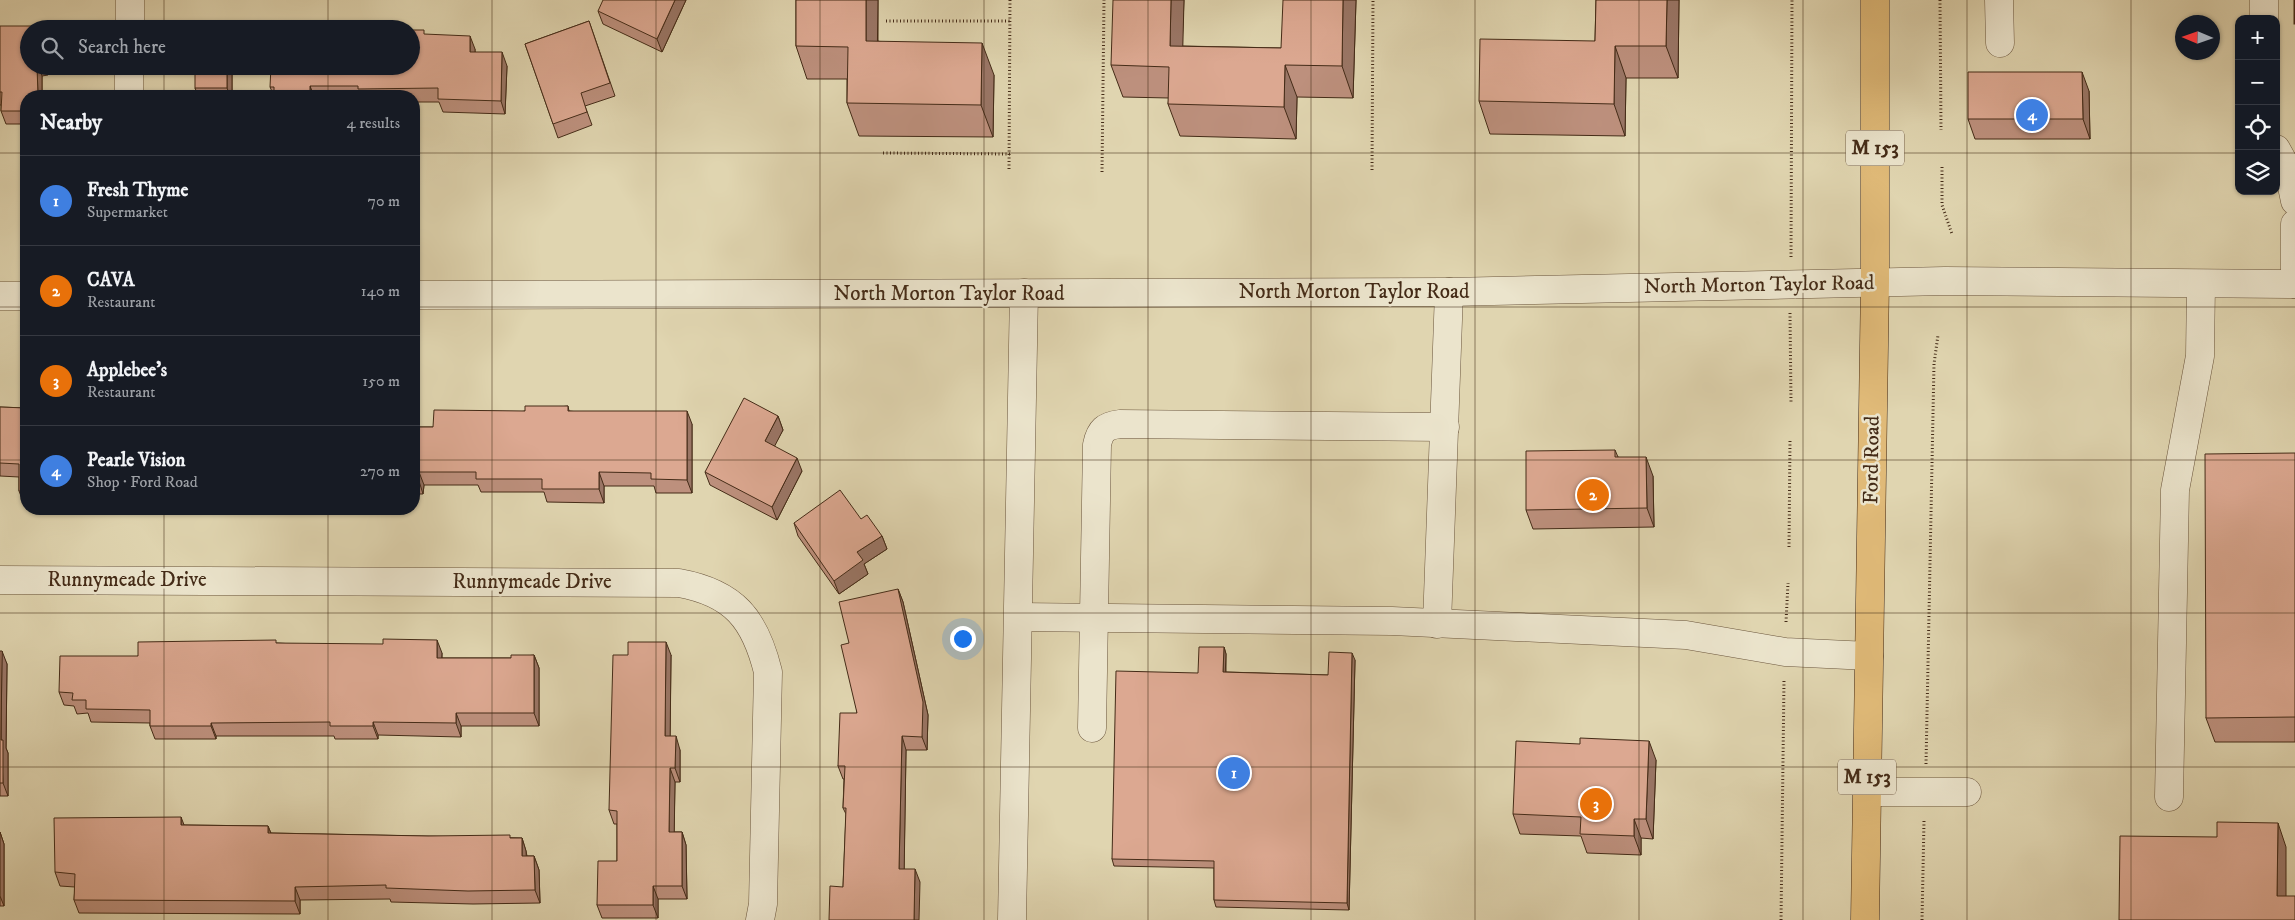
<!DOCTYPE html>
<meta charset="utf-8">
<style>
:root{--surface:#171b24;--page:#242831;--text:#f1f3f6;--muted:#9ea1a6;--line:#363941;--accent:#d93025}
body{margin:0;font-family:"IM FELL DW Pica",serif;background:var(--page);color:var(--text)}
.controls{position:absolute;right:15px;top:15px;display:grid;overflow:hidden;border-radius:10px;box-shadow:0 1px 4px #0004}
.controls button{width:45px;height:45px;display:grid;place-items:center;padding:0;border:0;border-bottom:1px solid var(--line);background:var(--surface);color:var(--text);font:25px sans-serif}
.compass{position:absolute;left:2175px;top:15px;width:45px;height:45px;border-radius:50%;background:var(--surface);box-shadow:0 1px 4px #0004;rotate:272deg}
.you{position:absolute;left:962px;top:638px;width:18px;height:18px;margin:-12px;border:4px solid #fff;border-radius:50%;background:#1a73e8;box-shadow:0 0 0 8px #1a73e833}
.badge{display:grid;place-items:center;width:32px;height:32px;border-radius:50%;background:var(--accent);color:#fff;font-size:16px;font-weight:700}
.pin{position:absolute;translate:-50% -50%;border:2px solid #fff;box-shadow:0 1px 5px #0006}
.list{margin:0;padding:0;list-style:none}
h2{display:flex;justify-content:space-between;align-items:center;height:65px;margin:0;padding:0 20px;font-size:21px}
h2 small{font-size:16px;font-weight:400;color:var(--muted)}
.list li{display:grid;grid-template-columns:32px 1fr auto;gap:15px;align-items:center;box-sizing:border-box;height:90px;padding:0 20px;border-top:1px solid var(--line)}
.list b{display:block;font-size:19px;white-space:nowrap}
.list p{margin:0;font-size:16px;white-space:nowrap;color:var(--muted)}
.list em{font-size:16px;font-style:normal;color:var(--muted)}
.icon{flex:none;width:28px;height:28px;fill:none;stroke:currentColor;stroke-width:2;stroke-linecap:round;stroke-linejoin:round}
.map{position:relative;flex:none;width:2295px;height:920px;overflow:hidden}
.search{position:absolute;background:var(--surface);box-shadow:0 1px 4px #0004;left:20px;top:20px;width:400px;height:55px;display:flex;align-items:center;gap:12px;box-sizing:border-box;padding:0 18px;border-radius:28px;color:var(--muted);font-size:19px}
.panel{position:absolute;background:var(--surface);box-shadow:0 1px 4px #0004;left:20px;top:90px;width:400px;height:425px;border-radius:20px}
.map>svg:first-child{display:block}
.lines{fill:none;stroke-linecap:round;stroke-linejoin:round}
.minor-casing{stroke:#6b563d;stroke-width:29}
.major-casing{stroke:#442b17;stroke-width:29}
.path{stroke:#442b17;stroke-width:3;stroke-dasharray:1 2.5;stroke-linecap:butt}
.minor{stroke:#ebe4cc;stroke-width:28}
.major{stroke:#e0ba78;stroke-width:28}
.wall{fill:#bd907d;stroke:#442b17}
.shaded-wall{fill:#9a7666;stroke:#442b17}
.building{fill:#dca891;stroke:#442b17}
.grid{fill:none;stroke:#442b17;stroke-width:1;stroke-opacity:0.55}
.labels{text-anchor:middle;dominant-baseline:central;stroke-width:5;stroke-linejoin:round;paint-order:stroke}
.shield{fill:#ebe4cc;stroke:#76624d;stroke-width:1}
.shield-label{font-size:20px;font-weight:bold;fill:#442b17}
.street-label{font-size:21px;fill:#442b17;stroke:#ebe4cc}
</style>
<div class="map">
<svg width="2295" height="920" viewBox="0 0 2295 920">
<rect width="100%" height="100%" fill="#e0d5b0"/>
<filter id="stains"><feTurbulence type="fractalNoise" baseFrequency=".004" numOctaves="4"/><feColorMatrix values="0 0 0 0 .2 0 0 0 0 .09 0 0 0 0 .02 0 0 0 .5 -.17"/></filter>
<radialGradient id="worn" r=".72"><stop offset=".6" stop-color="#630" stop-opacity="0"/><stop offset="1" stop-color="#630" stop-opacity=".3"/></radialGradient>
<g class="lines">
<g class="minor-casing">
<g id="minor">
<path d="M 1999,0 L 2000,43"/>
<path d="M 2264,0 L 2264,19"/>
<path d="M 130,29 L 130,0"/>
<path d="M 129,96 L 129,66"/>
<path d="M 2276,149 L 2289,172 L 2295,201"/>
<path d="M 2295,284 L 2295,224"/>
<path d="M 414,295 L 1449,292 L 1945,281 L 2295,284"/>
<path d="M 0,296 L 26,296"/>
<path d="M 0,580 L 679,583 C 734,593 755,619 768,672 L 763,904 L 760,920"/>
<path d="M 1019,617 L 1392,621 L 1686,635 L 1785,652 L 1869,656"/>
<path d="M 1437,624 L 1449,292"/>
<path d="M 1092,728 L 1097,445 C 1100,430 1105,426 1120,424 L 1445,427"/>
<path d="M 1867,792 L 1967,792"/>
<path d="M 2169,797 L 2175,490 L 2200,356 L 2201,284"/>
<path d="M 1012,920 L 1024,293"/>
</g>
</g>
<g class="major-casing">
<path id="major" d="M 1865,920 L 1875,282 L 1875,0"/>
</g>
<g class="path">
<path d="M 1940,0 L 1941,130"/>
<path d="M 886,21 L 1010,21"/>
<path d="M 883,153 L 1010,154"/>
<path d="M 1942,167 L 1942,205 L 1952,234"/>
<path d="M 1009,169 L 1010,0"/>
<path d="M 1372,170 L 1373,0"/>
<path d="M 1102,172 L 1104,0"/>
<path d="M 1791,257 L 1792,0"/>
<path d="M 1790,313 L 1791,402"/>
<path d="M 1789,547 L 1790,441"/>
<path d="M 1786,622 L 1788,583"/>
<path d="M 1926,764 L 1934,364 L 1938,335"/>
<path d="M 1781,920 L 1784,680"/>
<path d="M 1922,920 L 1924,821"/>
</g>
<use href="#minor" class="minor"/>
<use href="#major" class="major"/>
</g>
<g class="wall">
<path d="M 686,0 L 662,52 L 603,24 L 598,11 Z"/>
<path d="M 796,0 L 878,0 L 878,41 L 994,75 L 993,137 L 859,136 L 847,103 L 847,79 L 807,79 L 796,46 Z"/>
<path d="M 1184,0 L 1182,46 L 1281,48 L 1356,0 L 1353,98 L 1297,97 L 1296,139 L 1180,136 L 1168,104 L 1169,98 L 1123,97 L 1111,65 Z"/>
<path d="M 1596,0 L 1679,0 L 1678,78 L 1626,78 L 1625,136 L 1490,134 L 1479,101 L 1595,41 Z"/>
<path d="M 589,21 L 615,96 L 585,106 L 592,125 L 558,138 L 525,44 Z"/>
<path d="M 0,26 L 29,66 L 48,66 L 48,75 L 42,76 L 42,96 L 26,96 L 26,124 L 6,124 L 1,111 L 1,105 L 0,105 Z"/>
<path d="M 426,35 L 475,49 L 475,52 L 507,66 L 505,114 L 443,112 L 439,102 L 414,102 L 414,96 L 274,96 L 270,87 Z"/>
<path d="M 232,66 L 232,96 L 198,96 L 195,88 Z"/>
<path d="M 2089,91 L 2090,139 L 1975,139 L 1968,119 Z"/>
<path d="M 568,406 L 569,411 L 692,424 L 692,493 L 656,493 L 654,486 L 604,486 L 604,503 L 547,502 L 544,492 L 481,492 L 478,485 L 424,485 L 423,494 L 414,494 L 414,427 L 433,427 L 525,411 Z"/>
<path d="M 0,407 L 26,408 L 26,504 L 24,504 L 19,491 L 19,477 L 0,476 Z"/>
<path d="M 778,416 L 783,430 L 774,446 L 802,471 L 777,520 L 710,485 L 705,472 Z"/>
<path d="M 1615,450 L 1618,457 L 1653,476 L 1654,527 L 1533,529 L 1526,510 Z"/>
<path d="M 2295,453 L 2295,742 L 2215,742 L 2206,718 Z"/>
<path d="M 861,519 L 882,536 L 887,549 L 864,564 L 868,574 L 839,594 L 798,536 L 794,523 Z"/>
<path d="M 898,589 L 903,602 L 928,715 L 927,750 L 906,750 L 904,869 L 920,882 L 843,887 L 846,814 L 843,808 L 844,779 L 843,779 L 838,766 L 857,713 L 849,643 Z"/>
<path d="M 277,643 L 442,653 L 442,658 L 511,658 L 534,655 L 539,668 L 539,726 L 461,726 L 461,737 L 378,735 L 378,739 L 335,739 L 334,736 L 216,736 L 216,739 L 155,739 L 150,726 L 150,723 L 91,722 L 88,713 L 77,714 L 74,706 L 64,705 L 59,692 L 138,656 Z"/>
<path d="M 1224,647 L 1226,654 L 1226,672 L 1328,675 L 1355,660 L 1349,910 L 1216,907 L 1214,900 L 1214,868 L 1114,866 L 1112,859 L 1198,673 Z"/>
<path d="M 0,651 L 7,664 L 6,748 L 8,753 L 8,796 L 0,796 Z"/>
<path d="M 671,655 L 670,736 L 680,750 L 680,782 L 675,782 L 674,832 L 682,832 L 686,845 L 687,899 L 658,899 L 658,918 L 602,918 L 597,905 L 617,861 L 617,824 L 614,824 L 609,810 Z"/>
<path d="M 1656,760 L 1653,839 L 1641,838 L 1641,855 L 1587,853 L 1581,836 L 1520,834 L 1513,814 Z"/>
<path d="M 184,825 L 268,826 L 271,833 L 522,838 L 526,851 L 527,856 L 534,856 L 539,870 L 540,903 L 473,904 L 391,902 L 390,899 L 300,900 L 300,914 L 79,913 L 74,900 L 75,887 L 60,886 L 55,872 Z"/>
<path d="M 0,832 L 4,844 L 4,906 L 0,906 Z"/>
</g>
<g class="shaded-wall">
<path d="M 675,0 L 686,0 L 662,52 L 657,39 Z"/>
<path d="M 866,0 L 878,0 L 877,73 L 866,41 Z"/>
<path d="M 1171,0 L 1184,0 L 1182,78 L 1170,46 Z"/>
<path d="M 1343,0 L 1356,0 L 1353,98 L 1342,66 Z"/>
<path d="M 1667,0 L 1679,0 L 1678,78 L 1666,46 Z"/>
<path d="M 470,36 L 475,49 L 475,65 L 470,52 Z"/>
<path d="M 982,43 L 994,75 L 993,137 L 981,105 Z"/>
<path d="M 1615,46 L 1626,78 L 1625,136 L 1614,104 Z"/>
<path d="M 502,52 L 507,66 L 505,114 L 501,101 Z"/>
<path d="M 1285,65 L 1297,97 L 1296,139 L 1284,107 Z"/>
<path d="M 37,66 L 39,66 L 42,76 L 42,96 L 38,96 Z"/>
<path d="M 45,66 L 48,66 L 48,75 Z"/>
<path d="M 227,66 L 232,66 L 232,96 L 230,96 L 227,88 Z"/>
<path d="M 2082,72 L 2089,91 L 2090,139 L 2083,119 Z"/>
<path d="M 310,86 L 314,96 L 310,96 Z"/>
<path d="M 687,411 L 692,424 L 692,493 L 687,480 Z"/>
<path d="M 778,416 L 783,430 L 770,455 L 765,441 Z"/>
<path d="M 1646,457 L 1653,476 L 1654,527 L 1647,508 Z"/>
<path d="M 797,458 L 802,471 L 777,520 L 772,507 Z"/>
<path d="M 419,472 L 424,485 L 423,494 L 419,481 Z"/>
<path d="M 599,472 L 604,486 L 604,503 L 599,489 Z"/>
<path d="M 882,536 L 887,549 L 864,564 L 868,574 L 839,594 L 834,581 L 857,552 Z"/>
<path d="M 898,589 L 903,602 L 928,715 L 927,750 L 922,737 Z"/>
<path d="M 437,640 L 442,653 L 441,671 L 437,658 Z"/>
<path d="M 666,642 L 671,655 L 670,750 L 665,736 Z"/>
<path d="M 1224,647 L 1226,654 L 1225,679 L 1223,672 Z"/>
<path d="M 2,651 L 7,664 L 6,748 L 8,753 L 8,796 L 3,783 L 1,740 Z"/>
<path d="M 1352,653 L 1355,660 L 1349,910 L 1347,903 Z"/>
<path d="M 534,655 L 539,668 L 539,726 L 534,713 Z"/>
<path d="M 456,713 L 461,726 L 461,737 L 456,723 Z"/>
<path d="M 373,722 L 378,735 L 378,739 L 373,726 Z"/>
<path d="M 211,723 L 216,736 L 216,739 L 211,726 Z"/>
<path d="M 676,736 L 680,750 L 680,782 L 675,768 Z"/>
<path d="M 902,736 L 906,750 L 904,882 L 899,869 Z"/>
<path d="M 1649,741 L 1656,760 L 1653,839 L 1646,819 Z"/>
<path d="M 670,768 L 675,782 L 674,846 L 669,832 Z"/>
<path d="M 181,817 L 186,830 L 181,825 Z"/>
<path d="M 1634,819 L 1641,838 L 1641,855 L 1634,836 Z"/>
<path d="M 2278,823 L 2286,847 L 2286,920 L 2277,896 Z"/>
<path d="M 268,826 L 273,839 L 268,833 Z"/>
<path d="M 0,832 L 4,844 L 4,906 L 0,896 Z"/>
<path d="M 682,832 L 686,845 L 687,899 L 682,886 Z"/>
<path d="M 522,838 L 526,851 L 527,869 L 522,856 Z"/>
<path d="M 534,856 L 539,870 L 540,903 L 535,890 Z"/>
<path d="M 915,869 L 920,882 L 919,920 L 914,920 Z"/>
<path d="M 653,886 L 658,899 L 658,918 L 653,905 Z"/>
<path d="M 295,887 L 300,900 L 300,914 L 295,901 Z"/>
</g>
<g class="building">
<path d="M 603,0 L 675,0 L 657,39 L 598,11 Z"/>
<path d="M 796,0 L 866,0 L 866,41 L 982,43 L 981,105 L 847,103 L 848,47 L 796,46 Z"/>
<path d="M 1113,0 L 1171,0 L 1170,46 L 1281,48 L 1283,0 L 1343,0 L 1342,66 L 1285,65 L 1284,107 L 1168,104 L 1169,67 L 1111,65 Z"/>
<path d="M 1596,0 L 1667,0 L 1666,46 L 1615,46 L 1614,104 L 1479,101 L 1480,39 L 1595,41 Z"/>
<rect x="2294" y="0" width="1" height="24"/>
<path d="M 271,21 L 389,24 L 389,29 L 271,29 Z"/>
<path d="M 589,21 L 610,83 L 581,93 L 587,112 L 553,124 L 525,44 Z"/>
<path d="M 195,23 L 226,23 L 227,29 L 195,29 Z"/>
<path d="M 0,26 L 44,26 L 44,29 L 29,29 L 29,66 L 37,66 L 38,96 L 26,96 L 26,111 L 1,111 L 2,92 L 0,92 Z"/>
<path d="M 411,30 L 424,30 L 424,34 L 470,36 L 470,52 L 502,52 L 501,101 L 438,99 L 438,88 L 358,89 L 358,86 L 310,86 L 310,96 L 274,96 L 274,87 L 270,87 L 271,66 L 411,66 Z"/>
<rect x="195" y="66" width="32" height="22"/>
<path d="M 1968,72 L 2082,72 L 2083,119 L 1968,119 Z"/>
<path d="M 744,398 L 778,416 L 765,441 L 797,458 L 772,507 L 705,472 Z"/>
<path d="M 525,406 L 568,406 L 568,411 L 687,411 L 687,480 L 651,479 L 651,473 L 599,472 L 599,489 L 542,489 L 542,479 L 476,479 L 476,472 L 419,472 L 419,481 L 414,481 L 414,427 L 433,427 L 434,410 L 525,411 Z"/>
<path d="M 0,407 L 26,408 L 26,491 L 19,491 L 19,464 L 0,463 Z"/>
<path d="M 1615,450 L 1615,457 L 1646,457 L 1647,508 L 1526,510 L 1526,451 Z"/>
<path d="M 2295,453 L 2295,717 L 2206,718 L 2205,454 Z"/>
<path d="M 840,490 L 861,519 L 867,515 L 882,536 L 857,552 L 863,560 L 834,581 L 794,523 Z"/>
<path d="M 898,589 L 923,702 L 922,737 L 902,736 L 899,869 L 915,869 L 914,920 L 829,920 L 830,886 L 843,887 L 846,808 L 843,808 L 845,766 L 838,766 L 840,713 L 857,713 L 841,645 L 849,643 L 839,602 Z"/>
<path d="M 383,639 L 437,640 L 437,658 L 511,658 L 511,655 L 534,655 L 534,713 L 456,713 L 456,723 L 373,722 L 373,726 L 330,726 L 330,722 L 211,723 L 211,726 L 150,726 L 150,710 L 86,709 L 86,700 L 72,700 L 73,693 L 59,692 L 60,656 L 138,656 L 138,642 L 276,640 L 276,643 L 383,644 Z"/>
<path d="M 628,642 L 666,642 L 665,736 L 676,736 L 675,768 L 670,768 L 669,832 L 682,832 L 682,886 L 653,886 L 653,905 L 597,905 L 598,861 L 617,861 L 617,811 L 609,810 L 613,655 L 628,655 Z"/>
<path d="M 1199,647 L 1224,647 L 1223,672 L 1328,675 L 1329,652 L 1352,653 L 1347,903 L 1214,900 L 1214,861 L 1112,859 L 1116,671 L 1198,673 Z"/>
<path d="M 0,651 L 2,651 L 1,740 L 3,740 L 3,783 L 0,783 Z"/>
<path d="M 1580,738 L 1649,741 L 1646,819 L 1634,819 L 1634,836 L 1580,834 L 1581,817 L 1513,814 L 1516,741 L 1580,744 Z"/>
<path d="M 181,817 L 181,825 L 268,826 L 268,833 L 428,836 L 510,835 L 510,838 L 522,838 L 522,856 L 534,856 L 535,890 L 468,891 L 386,888 L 386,885 L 295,887 L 295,901 L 74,900 L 75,874 L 55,872 L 54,818 Z"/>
<path d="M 2217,822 L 2278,823 L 2277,896 L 2295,896 L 2295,920 L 2119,920 L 2120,836 L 2217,837 Z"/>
</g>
<path class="grid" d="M 164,0 L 164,29M 328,0 L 328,29M 492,0 L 492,920M 656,0 L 656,920M 820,0 L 820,920M 984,0 L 984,920M 1148,0 L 1148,920M 1311,0 L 1311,920M 1475,0 L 1475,920M 1639,0 L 1639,920M 1803,0 L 1803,920M 1967,0 L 1967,920M 2131,0 L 2131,920M 164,66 L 164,96M 328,66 L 328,96M 0,153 L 26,153M 414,153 L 2239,153M 2276,153 L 2295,153M 0,307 L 26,307M 414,307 L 2295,307M 0,460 L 26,460M 414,460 L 2295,460M 164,509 L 164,920M 328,509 L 328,920M 0,613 L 2295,613M 0,767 L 2295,767"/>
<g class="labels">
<g class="shield">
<rect x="1846" y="130.5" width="58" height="35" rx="4"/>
<rect x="1838" y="759.5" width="58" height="35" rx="4"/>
</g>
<g class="shield-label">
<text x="1875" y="148">M 153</text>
<text x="1867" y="777">M 153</text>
</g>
<g class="street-label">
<text transform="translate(1759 285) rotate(-1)">North Morton Taylor Road</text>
<text x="1354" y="292">North Morton Taylor Road</text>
<text x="949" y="294">North Morton Taylor Road</text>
<text transform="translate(1872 460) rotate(-89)">Ford Road</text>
<text x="127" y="580">Runnymeade Drive</text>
<text x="532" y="582">Runnymeade Drive</text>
</g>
</g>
<rect width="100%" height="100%" filter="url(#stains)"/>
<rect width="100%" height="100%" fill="url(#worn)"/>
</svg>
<div class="controls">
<button>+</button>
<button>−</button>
<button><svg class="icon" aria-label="locate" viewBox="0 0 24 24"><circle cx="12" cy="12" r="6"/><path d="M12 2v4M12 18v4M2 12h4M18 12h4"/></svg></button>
<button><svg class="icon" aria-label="layers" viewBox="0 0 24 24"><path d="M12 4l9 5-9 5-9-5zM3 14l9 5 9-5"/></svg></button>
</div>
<svg class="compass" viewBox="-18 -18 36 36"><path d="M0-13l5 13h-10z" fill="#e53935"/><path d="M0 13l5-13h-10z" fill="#9ea1a6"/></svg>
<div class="you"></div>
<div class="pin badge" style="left:1234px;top:773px;background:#3f7fe0">1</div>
<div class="pin badge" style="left:1593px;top:495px;background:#e8710a">2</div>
<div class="pin badge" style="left:1596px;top:804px;background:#e8710a">3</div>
<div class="pin badge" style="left:2032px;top:115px;background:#3f7fe0">4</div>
<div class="search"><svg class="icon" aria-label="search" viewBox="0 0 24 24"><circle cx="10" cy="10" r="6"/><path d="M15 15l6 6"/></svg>Search here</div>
<section class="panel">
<h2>Nearby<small>4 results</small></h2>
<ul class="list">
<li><span class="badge" style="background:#3f7fe0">1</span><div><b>Fresh Thyme</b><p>Supermarket</p></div><em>70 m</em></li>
<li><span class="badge" style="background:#e8710a">2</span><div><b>CAVA</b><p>Restaurant</p></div><em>140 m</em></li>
<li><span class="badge" style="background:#e8710a">3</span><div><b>Applebee's</b><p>Restaurant</p></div><em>150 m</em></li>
<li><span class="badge" style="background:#3f7fe0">4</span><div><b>Pearle Vision</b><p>Shop · Ford Road</p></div><em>270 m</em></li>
</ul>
</section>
</div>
